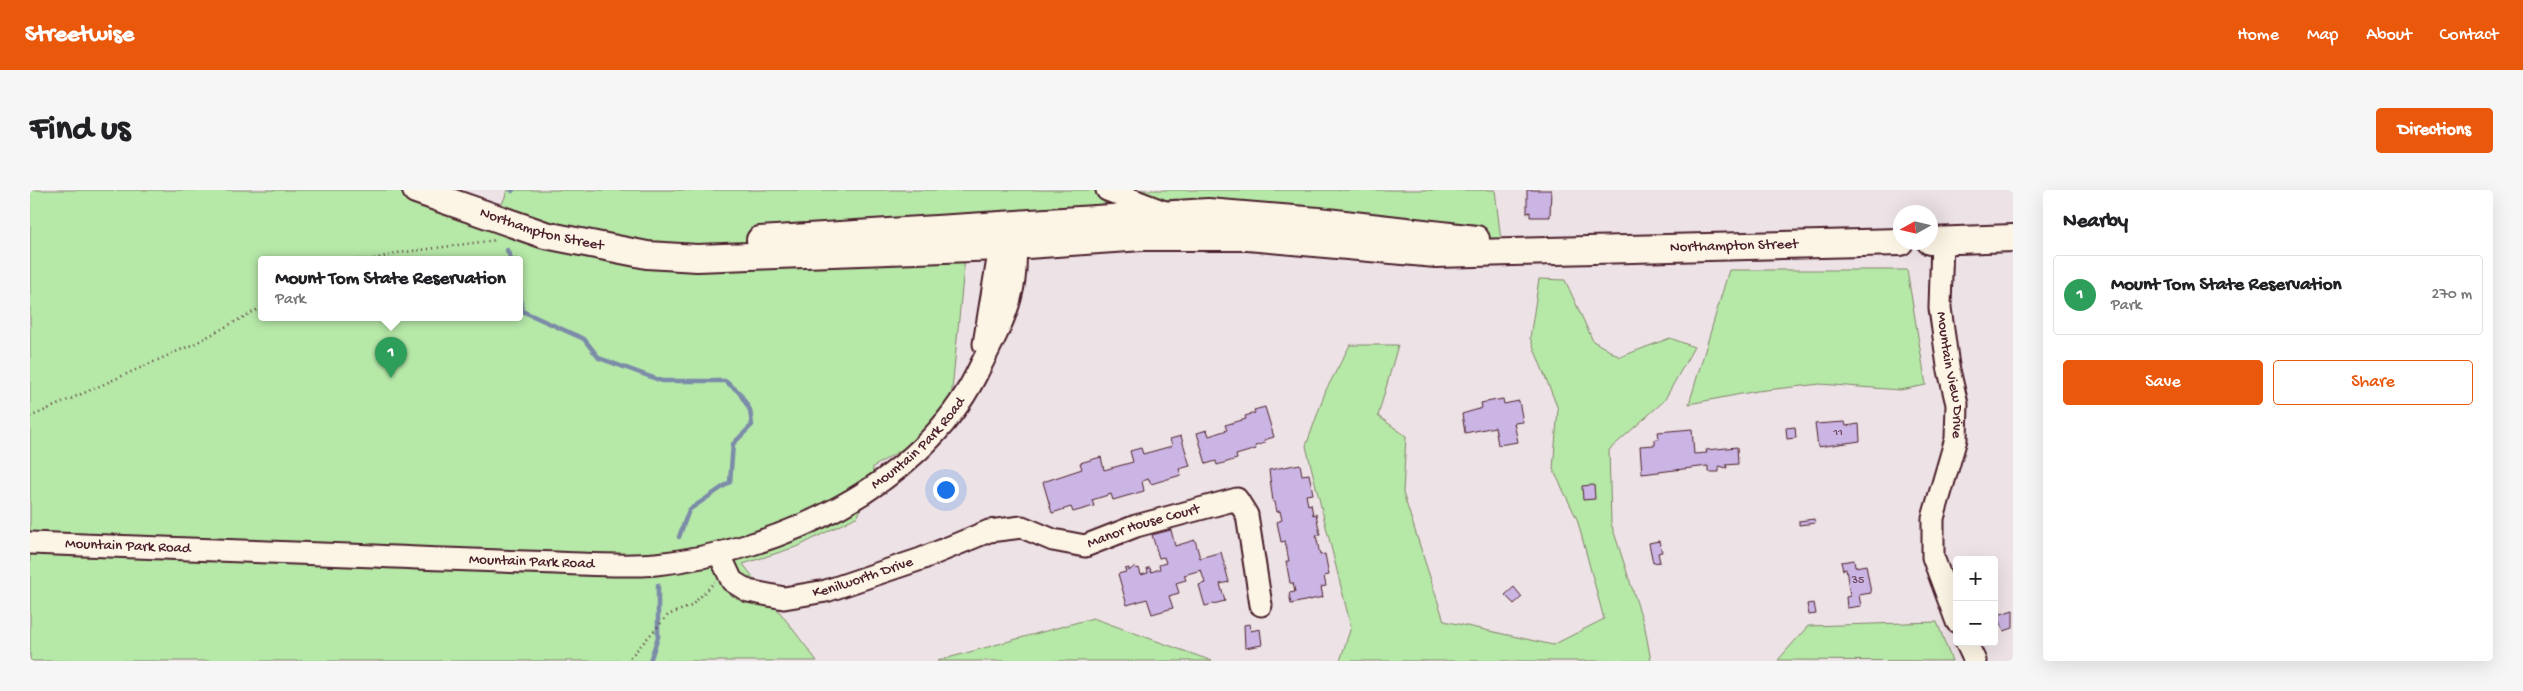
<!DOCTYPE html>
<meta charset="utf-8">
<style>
:root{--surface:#fff;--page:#f6f6f6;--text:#202124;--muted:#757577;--line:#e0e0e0;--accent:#ea580c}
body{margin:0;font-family:"Gochi Hand",sans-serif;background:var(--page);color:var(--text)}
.controls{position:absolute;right:15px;bottom:15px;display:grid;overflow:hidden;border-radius:5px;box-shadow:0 5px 20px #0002}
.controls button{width:45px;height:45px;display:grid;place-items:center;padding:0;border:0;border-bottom:1px solid var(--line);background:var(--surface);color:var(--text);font:25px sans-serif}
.compass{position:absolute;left:1863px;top:15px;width:45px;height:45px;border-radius:50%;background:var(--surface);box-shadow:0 5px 20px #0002;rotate:262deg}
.you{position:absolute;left:915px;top:299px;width:18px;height:18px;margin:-12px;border:4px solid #fff;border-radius:50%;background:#1a73e8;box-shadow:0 0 0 8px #1a73e833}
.badge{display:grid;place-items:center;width:32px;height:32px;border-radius:50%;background:var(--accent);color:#fff;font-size:16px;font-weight:700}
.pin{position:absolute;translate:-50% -41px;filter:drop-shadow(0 1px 2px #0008)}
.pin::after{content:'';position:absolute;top:26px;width:18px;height:15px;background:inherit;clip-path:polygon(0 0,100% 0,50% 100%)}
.popup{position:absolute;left:228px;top:66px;width:265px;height:65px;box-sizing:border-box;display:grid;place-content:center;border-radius:5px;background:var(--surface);filter:drop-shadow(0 1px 4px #0005);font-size:16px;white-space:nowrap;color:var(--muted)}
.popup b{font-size:19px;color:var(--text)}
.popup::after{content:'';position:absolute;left:50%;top:100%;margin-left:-10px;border:10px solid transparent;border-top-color:var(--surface)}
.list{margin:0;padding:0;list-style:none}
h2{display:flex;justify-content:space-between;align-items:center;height:65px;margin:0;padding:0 20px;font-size:21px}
h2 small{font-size:16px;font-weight:400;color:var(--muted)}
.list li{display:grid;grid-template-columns:32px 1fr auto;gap:15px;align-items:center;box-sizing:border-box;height:80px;margin:0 10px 10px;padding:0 10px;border:1px solid var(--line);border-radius:5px}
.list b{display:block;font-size:19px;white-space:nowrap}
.list p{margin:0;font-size:16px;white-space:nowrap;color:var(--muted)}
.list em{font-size:16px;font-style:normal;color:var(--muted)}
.actions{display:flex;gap:10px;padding:15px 20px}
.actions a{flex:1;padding:11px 0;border:1px solid var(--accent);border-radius:5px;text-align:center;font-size:18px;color:var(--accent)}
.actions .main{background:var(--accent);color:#fff}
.map{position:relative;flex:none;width:1983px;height:471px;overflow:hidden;border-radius:5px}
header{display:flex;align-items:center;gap:30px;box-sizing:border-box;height:70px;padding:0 25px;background:var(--accent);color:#fff}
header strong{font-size:24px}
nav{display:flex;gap:28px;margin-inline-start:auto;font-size:18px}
.intro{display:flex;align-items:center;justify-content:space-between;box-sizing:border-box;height:120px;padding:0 30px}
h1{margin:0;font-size:35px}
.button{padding:12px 22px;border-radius:5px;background:var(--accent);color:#fff;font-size:18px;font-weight:700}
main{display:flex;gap:30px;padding:0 30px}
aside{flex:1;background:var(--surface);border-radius:5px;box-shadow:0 5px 20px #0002}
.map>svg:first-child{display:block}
.green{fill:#b6e8a8;stroke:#80846a;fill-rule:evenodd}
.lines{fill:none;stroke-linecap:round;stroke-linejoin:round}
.stream{stroke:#7b8ca8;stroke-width:4.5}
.building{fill:#cbb5e4;stroke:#4a1f2b}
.minor-casing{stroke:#4a1f2b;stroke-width:25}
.major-casing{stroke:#4a1f2b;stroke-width:30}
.path{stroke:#4a1f2b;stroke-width:2.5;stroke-dasharray:1 4;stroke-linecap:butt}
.minor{stroke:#fcf5e5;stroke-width:21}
.major{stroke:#fcf5e5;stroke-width:26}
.labels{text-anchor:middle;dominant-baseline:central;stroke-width:5;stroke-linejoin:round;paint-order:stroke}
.number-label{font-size:12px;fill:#6a4459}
.street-label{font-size:15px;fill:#4a1f2b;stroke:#fcf5e5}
</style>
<header>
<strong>Streetwise</strong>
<nav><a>Home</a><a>Map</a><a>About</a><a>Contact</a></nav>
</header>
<div class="intro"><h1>Find us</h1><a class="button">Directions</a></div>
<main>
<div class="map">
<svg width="1983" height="471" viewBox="0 0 1983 471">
<rect width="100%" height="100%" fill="#ede2e5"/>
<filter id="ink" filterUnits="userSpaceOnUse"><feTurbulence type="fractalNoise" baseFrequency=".02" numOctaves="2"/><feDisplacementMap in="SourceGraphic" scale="10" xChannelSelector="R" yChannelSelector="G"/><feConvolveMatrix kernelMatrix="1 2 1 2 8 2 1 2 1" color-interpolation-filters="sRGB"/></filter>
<g filter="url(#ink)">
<g class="green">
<path d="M 0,0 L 414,0 L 469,21 L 478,0 L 1465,0 L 1474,76 L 1146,9 L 939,26 L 919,231 L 843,277 L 843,287 L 828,326 L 769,356 L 713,374 L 787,471 L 0,471 ZM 232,69 L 490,69 L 490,127 L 232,127 Z"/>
<path d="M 1699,80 L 1877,80 L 1896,195 L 1870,200 L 1790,194 L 1727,201 L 1659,214 Z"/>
<path d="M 1509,89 L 1535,90 L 1563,151 L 1590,167 L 1640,148 L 1664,157 L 1634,211 L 1579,260 L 1581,333 L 1615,438 L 1621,471 L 1310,471 L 1321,437 L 1276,256 L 1296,200 L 1320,155 L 1368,155 L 1348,226 L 1376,246 L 1373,303 L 1414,431 L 1523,455 L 1574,429 L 1547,329 L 1523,279 L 1528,219 L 1500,148 Z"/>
<path d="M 1063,428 L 1182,471 L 907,471 Z"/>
<path d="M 1907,432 L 1922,471 L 1748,470 L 1778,436 Z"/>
</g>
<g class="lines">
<g class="stream">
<path d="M 482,1 L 483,0"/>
<path d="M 477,60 L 481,69"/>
<path d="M 490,98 L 492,121 L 554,149 L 569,168 L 632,191 L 695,191 L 709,202 L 720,220 L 722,235 L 703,254 L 700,292 L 659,320 L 649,347"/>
<path d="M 620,471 L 628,447 L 628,395"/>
</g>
</g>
<g class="building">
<path d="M 1497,0 L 1521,0 L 1520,27 L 1500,27 L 1500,22 L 1497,23 Z"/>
<path d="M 1473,209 L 1474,214 L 1489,211 L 1493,232 L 1484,233 L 1488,252 L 1468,255 L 1465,237 L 1435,243 L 1432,224 L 1452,218 L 1451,213 Z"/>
<path d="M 1235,217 L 1244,247 L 1234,250 L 1235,253 L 1225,256 L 1226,259 L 1206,265 L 1207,269 L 1187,275 L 1186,271 L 1176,274 L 1167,243 L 1177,240 L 1179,246 L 1197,240 L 1195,235 L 1216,229 L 1215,226 L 1225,223 L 1224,220 Z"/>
<path d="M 1815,232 L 1816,236 L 1829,234 L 1830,251 L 1788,257 L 1785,234 Z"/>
<path d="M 1765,237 L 1766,248 L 1757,249 L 1756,238 Z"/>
<path d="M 1662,239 L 1664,264 L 1677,263 L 1676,260 L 1707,257 L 1708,274 L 1696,275 L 1697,278 L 1689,276 L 1689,282 L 1678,282 L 1678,276 L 1612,284 L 1610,256 L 1625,255 L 1625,249 L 1629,249 L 1628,242 Z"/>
<path d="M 1151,246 L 1160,276 L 1149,279 L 1151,285 L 1121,294 L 1119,289 L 1112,291 L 1114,301 L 1083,310 L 1081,304 L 1062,310 L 1064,316 L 1043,322 L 1041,317 L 1022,323 L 1013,292 L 1052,279 L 1050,273 L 1071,267 L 1074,280 L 1103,272 L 1100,261 L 1111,258 L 1113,264 L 1142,256 L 1140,249 Z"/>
<path d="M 1270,274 L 1272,285 L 1279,284 L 1283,304 L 1276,305 L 1278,315 L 1281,314 L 1283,325 L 1286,324 L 1290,344 L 1286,345 L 1290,365 L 1295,364 L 1299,385 L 1294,386 L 1296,396 L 1291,397 L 1293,407 L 1261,414 L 1259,403 L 1265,402 L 1263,393 L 1260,393 L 1256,371 L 1259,371 L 1255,351 L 1251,352 L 1247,332 L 1252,330 L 1250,321 L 1247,322 L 1245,312 L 1243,312 L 1239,280 Z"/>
<path d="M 1564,295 L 1565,309 L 1553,310 L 1552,296 Z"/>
<path d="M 1784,329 L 1785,333 L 1769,335 L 1769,331 Z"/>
<path d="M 1141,340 L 1145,356 L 1165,350 L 1170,368 L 1191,362 L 1199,392 L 1190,394 L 1195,411 L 1175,416 L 1169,395 L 1175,393 L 1171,380 L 1154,385 L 1156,390 L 1146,393 L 1149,403 L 1139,406 L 1143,418 L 1122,424 L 1117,409 L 1097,415 L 1088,384 L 1096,382 L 1095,379 L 1099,378 L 1099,381 L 1105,376 L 1106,379 L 1109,378 L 1111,385 L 1118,383 L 1117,378 L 1120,378 L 1121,382 L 1130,379 L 1129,375 L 1136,373 L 1134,367 L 1129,368 L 1122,345 Z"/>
<path d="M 1629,351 L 1632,362 L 1628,363 L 1630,372 L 1623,373 L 1619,353 Z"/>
<path d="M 1824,370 L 1825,377 L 1836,375 L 1841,403 L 1829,405 L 1831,416 L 1817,418 L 1816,407 L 1820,406 L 1816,379 L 1813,380 L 1811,372 Z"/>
<path d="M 1484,397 L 1492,407 L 1484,414 L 1475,405 Z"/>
<path d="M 1784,413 L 1786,424 L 1779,425 L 1777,414 Z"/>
<path d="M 1983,420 L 1983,438 L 1974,441 L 1968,425 Z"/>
<path d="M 1220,434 L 1221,441 L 1230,439 L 1232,455 L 1215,458 L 1214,435 Z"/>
</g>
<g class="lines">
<g class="minor-casing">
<g id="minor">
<path d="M 1077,0 L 1137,23"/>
<path id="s1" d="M 1912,51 L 1910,118 L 1918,176 L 1927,214 L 1926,249 L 1903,328 L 1903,367 L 1927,432"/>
<path d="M 954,154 L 970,57 L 977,43"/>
<path id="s2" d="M 0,353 C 115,357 230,362 345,366 C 405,369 466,371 526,373 C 559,374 593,377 626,374 C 746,362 889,297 946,185 C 971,134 993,101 983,41"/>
<path id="s3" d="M 689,363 L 702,391 L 718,401 L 754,408 L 796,401 L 891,369 L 959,341 L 992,337 L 1023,350 L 1055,356 L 1106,336 L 1207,309 L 1217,325 L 1231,415"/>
<path d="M 1936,452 L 1945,471"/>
</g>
</g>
<g class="major-casing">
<g id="major">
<path id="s4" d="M 386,0 L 515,45 L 617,65 L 667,68 L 970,57 L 1112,47 L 1218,47 L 1406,64 L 1870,52"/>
<path d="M 730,50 L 1178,22 L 1288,31 L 1446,49"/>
<path d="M 1900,51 L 1983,48"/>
</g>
</g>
<g class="path">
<path d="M 344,69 L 368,63 L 466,50"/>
<path d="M 0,227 L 166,153 L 232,117"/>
<path d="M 597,471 L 638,425 L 661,416 L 685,392"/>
</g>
<use href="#minor" class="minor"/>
<use href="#major" class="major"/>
</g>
</g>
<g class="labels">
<g class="number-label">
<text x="1808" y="243">11</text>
<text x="1828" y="391">35</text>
</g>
<g class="street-label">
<text stroke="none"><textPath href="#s4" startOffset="132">Northampton Street</textPath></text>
<text stroke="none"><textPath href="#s4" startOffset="1329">Northampton Street</textPath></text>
<text stroke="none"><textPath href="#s1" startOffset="135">Mountain View Drive</textPath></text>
<text stroke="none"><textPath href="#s2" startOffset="922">Mountain Park Road</textPath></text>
<text stroke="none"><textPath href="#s3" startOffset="464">Manor House Court</textPath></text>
<text stroke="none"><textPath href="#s2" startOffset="98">Mountain Park Road</textPath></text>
<text stroke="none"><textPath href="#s2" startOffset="502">Mountain Park Road</textPath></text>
<text stroke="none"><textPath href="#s3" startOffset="168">Kenilworth Drive</textPath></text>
</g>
</g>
</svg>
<div class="controls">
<button>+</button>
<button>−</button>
</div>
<svg class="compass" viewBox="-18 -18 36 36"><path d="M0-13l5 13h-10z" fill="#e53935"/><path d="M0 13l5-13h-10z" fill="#757577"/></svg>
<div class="you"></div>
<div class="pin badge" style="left:361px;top:188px;background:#2e9e5b">1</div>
<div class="popup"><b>Mount Tom State Reservation</b>Park</div>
</div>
<aside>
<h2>Nearby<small></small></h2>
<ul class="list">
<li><span class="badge" style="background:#2e9e5b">1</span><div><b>Mount Tom State Reservation</b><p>Park</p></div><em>270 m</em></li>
</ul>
<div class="actions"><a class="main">Save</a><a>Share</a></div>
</aside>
</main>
